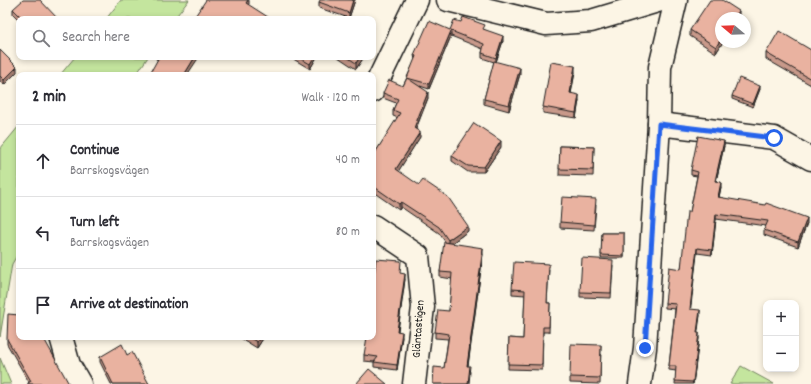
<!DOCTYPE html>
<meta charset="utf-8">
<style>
:root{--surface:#fff;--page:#f2f2f3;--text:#2b2b33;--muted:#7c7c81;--line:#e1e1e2}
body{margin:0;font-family:Dekko,sans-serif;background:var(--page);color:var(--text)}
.controls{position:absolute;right:12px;bottom:12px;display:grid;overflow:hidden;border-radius:8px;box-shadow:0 2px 6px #0003}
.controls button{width:36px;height:36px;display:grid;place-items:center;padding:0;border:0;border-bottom:1px solid var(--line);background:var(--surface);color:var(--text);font:20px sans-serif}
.compass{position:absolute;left:715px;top:12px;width:36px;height:36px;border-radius:50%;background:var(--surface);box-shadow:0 2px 6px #0003;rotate:289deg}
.stop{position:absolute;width:12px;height:12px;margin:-9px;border:3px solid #2563eb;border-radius:50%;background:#fff}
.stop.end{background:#2563eb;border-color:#fff;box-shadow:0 1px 4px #0008}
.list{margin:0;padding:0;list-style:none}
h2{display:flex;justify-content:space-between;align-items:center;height:52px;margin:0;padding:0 16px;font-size:17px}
h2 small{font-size:13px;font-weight:400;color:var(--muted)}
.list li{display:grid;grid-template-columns:26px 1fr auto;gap:12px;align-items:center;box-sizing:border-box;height:72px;padding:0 16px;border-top:1px solid var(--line)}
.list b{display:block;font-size:15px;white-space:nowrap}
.list p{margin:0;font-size:13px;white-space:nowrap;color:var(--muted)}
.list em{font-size:13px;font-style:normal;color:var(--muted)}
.icon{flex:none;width:22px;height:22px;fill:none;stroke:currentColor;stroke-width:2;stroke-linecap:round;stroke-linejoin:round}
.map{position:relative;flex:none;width:811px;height:384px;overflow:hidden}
.search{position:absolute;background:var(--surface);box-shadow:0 2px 6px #0003;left:16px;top:16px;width:360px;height:44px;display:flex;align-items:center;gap:10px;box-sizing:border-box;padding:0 14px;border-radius:8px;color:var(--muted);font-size:15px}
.panel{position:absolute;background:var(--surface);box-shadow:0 2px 6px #0003;left:16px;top:72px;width:360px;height:268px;border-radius:8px}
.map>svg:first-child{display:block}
.green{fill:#c4e59e;stroke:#70805d}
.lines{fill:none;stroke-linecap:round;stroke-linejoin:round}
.minor-casing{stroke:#1c1c1c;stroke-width:25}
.minor{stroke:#fcf5e5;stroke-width:22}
.wall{fill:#c8998a;stroke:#1c1c1c}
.shaded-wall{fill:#a37d70;stroke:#1c1c1c}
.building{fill:#e9b2a0;stroke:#1c1c1c}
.route{stroke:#2563eb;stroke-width:5}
.labels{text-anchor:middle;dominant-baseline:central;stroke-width:3.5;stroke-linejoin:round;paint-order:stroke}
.street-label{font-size:12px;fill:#1c1c1c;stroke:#fcf5e5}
</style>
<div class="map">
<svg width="811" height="384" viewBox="0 0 811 384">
<rect width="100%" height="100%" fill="#fcf5e5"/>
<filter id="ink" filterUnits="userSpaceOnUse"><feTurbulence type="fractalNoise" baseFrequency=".025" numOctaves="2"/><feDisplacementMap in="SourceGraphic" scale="8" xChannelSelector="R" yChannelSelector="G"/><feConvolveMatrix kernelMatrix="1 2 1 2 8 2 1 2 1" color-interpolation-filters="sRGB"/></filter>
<g filter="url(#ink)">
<g class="green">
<path d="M 121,0 L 189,0 L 174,19 L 106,19 Z"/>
<path d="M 75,57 L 148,57 L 136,75 L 60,75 Z"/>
<path d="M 19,126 L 19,252 L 12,264 L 0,337 L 0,149 Z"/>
<path d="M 0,358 L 11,384 L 0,384 Z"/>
<path d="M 741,366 L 774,384 L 730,384 Z"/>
</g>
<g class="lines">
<g class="minor-casing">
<g id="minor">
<path d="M 448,0 L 546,24 L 591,21 L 661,0"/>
<path d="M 373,91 L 417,0"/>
<path d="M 659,124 L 774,138 L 811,159"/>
<path d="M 373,226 L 418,256 L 423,307 L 414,384"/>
<path d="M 61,337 L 69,365 L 80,384"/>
<path d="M 640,384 L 645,348 L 659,124 L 660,67 L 676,0"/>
</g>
</g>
<use href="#minor" class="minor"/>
</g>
<g class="wall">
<path d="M 355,0 L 349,18 L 319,8 L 319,2 Z"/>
<path d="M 13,9 L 58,19 L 19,19 L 19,20 L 13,14 Z"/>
<path d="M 739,16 L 716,53 L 690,36 L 690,30 Z"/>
<path d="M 450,30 L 485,30 L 503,41 L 496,62 L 520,74 L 509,111 L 484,104 L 484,99 L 494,62 L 482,58 L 482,53 L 483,49 L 451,36 L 429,89 L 420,86 L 428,98 L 416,129 L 420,137 L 398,171 L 468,231 L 451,244 L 483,254 L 468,366 L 470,372 L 469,384 L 433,384 L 444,368 L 448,339 L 435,338 L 435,332 L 449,311 L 452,279 L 440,277 L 440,272 L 446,243 L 439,233 L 401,207 L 399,210 L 373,192 L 373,152 L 375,153 L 398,118 L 393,116 L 393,110 L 396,103 L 383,98 L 383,93 L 403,86 L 415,60 L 414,55 Z"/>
<path d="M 0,50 L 17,72 L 4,85 L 0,81 Z"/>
<path d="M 811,50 L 811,85 L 766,59 L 766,53 Z"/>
<path d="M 156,57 L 199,57 L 158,60 L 156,59 Z"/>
<path d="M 290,57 L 317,57 L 310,69 Z"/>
<path d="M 338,57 L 364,57 L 356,69 Z"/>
<path d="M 575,72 L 571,93 L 579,100 L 576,118 L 543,113 L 543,107 Z"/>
<path d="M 760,89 L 753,107 L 732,99 L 732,96 Z"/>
<path d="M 560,146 L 594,147 L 593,176 L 559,175 Z"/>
<path d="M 724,146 L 716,181 L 721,187 L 719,197 L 807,223 L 798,247 L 764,235 L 764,230 L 766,226 L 716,219 L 712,255 L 697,253 L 690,309 L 700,315 L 697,333 L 699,338 L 693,384 L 675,384 L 676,371 L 669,370 L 669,366 L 675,309 L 665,308 L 665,303 L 681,269 L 690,212 L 697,176 L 691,175 L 691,170 Z"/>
<path d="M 501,147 L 484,172 L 468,172 L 452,161 L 452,156 Z"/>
<path d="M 596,205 L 594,230 L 560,228 L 560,222 Z"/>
<path d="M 602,233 L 624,233 L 624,258 L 601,258 Z"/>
<path d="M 613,265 L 611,298 L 580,297 L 580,292 Z"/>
<path d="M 549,269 L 547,303 L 550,303 L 549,332 L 543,332 L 542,370 L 508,369 L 509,338 L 523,339 L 525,295 L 512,294 L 512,289 Z"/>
<path d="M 400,273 L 405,279 L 398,331 L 402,337 L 397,370 L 374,367 L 374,362 L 364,361 L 364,355 Z"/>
<path d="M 239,337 L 264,337 L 257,348 Z"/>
<path d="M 7,339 L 69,384 L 28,384 L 28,383 L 29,382 L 7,344 Z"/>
<path d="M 601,345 L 600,384 L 570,383 L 570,377 Z"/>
<path d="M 127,355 L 149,384 L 111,384 L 100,362 L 100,357 Z"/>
</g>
<g class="shaded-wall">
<path d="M 248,0 L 249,0 L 249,4 L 246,8 L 246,3 Z"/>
<path d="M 353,0 L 355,0 L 349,18 L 349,13 Z"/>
<path d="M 739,11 L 739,16 L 738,18 L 734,18 Z"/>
<path d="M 451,31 L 451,36 L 429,89 L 429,84 Z"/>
<path d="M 503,36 L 503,41 L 496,62 L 496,58 Z"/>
<path d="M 721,39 L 721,42 L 723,42 L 716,53 L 716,47 Z"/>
<path d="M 195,57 L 199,57 L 187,75 L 184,75 Z"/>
<path d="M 314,57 L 317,57 L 310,69 L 310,64 Z"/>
<path d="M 360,57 L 364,57 L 356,69 L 356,63 Z"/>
<path d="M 575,66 L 575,72 L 570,99 L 570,93 Z"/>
<path d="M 17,67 L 17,72 L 4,85 L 4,80 Z"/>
<path d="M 520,68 L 520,74 L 509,111 L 509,105 Z"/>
<path d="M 760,86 L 760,89 L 753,107 L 753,104 Z"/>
<path d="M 428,92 L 428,98 L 414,133 L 414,128 Z"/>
<path d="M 579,95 L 579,100 L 576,118 L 576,113 Z"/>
<path d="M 420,132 L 420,137 L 396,175 L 396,169 Z"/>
<path d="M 501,141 L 501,147 L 484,172 L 484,167 Z"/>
<path d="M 724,141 L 724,146 L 715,186 L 715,181 Z"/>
<path d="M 721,182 L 721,187 L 718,202 L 718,197 Z"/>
<path d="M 401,202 L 401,207 L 399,210 L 399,204 Z"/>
<path d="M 716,214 L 716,219 L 712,255 L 712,250 Z"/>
<path d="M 807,218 L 807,223 L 798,247 L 798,242 Z"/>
<path d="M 468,226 L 468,231 L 448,246 L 448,240 Z"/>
<path d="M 483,248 L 483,254 L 467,371 L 467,366 Z"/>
<path d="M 697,248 L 697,253 L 690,314 L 690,309 Z"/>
<path d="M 405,274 L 405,279 L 397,336 L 397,331 Z"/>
<path d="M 700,310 L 700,315 L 697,338 L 697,333 Z"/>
<path d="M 402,332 L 402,337 L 397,370 L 397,365 Z"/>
<path d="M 699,333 L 699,338 L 693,384 L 693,382 Z"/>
<path d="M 260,337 L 264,337 L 257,348 L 257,342 Z"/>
</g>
<g class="building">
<path d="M 23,0 L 40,0 L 58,19 L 23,19 L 13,9 Z"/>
<path d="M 206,0 L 248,0 L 246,3 L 271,19 L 218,19 L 215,17 L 214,19 L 193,19 Z"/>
<path d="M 320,0 L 353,0 L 349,13 L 319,2 Z"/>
<path d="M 710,0 L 722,0 L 739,11 L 734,18 L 721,18 L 721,39 L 716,47 L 690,30 Z"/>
<path d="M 463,17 L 485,25 L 483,29 L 503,36 L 496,58 L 482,53 L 484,44 L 451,31 L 429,84 L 407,78 L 416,56 L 414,55 L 429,21 L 450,30 L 454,20 L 461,22 Z"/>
<path d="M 779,31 L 811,50 L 811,79 L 766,53 Z"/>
<path d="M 0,50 L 17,67 L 4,80 L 0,76 Z"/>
<path d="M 159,57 L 195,57 L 184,75 L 149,75 Z"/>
<path d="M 298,57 L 314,57 L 310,64 Z"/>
<path d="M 347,57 L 360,57 L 356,63 Z"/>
<path d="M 494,61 L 520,68 L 509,105 L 484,99 Z"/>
<path d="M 551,62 L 575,66 L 570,93 L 579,95 L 576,113 L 543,107 Z"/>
<path d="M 407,78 L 428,92 L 414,128 L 420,132 L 396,169 L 419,185 L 423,180 L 448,197 L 468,226 L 448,240 L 439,227 L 401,202 L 399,204 L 373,186 L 373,152 L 375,153 L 400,113 L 393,110 L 398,99 L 383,93 L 389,80 L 403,86 Z"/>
<path d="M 739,78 L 760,86 L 753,104 L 732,96 Z"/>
<path d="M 474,123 L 501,141 L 484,167 L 468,166 L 452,156 Z"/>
<path d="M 698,136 L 724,141 L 715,181 L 721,182 L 718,197 L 765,205 L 766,203 L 807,218 L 798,242 L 764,230 L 768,221 L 716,214 L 712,250 L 697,248 L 690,309 L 700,310 L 697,333 L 699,333 L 693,382 L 675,381 L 676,366 L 669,366 L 676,304 L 665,303 L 669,267 L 681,269 L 687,212 L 690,212 L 698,172 L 691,170 Z"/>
<path d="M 560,146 L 594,147 L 593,170 L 559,169 Z"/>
<path d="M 562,197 L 596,199 L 594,225 L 560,222 Z"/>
<path d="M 602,233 L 624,233 L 624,256 L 601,255 Z"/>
<path d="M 444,242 L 483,248 L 467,366 L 470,366 L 468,384 L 433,384 L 434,367 L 444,368 L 449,334 L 435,332 L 438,310 L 449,311 L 452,273 L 440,272 Z"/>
<path d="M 582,258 L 613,260 L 611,293 L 580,292 Z"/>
<path d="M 376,259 L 401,261 L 400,273 L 405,274 L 397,331 L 402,332 L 397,365 L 374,362 L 378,357 L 364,355 L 367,337 L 373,337 L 373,277 L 374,277 Z"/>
<path d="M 514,262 L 549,264 L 547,303 L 550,303 L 549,327 L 543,327 L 542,365 L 508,364 L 509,338 L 523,339 L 525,290 L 512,289 Z"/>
<path d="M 8,314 L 19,315 L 19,337 L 43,337 L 69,384 L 28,384 L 28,383 L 31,381 L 7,339 Z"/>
<path d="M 248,337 L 260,337 L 257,342 Z"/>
<path d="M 122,344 L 127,355 L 132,352 L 149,384 L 113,384 L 100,357 Z"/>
<path d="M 571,344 L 601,345 L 600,378 L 570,377 Z"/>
<path d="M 369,369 L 387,384 L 356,384 Z"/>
</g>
</g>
<g class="lines" filter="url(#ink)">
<path class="route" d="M 645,348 L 659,124 L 774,138"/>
</g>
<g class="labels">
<g class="street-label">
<text transform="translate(419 329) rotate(-86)">Gläntastigen</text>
</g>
</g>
</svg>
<div class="controls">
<button>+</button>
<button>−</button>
</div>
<svg class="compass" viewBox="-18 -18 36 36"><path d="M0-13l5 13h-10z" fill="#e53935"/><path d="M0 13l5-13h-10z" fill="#7c7c81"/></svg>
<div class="stop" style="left:774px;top:138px"></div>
<div class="stop end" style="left:645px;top:348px"></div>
<div class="search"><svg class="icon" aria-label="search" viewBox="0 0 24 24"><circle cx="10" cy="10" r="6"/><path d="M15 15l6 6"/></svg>Search here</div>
<section class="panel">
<h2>2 min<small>Walk · 120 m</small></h2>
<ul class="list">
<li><svg class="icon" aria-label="ahead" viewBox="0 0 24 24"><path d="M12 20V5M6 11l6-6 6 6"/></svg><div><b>Continue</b><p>Barrskogsvägen</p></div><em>40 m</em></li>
<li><svg class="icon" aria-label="left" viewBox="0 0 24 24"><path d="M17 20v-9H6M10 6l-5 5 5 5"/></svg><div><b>Turn left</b><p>Barrskogsvägen</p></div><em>80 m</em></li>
<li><svg class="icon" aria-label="arrive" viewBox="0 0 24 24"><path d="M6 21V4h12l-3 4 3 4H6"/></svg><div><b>Arrive at destination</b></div></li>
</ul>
</section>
</div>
